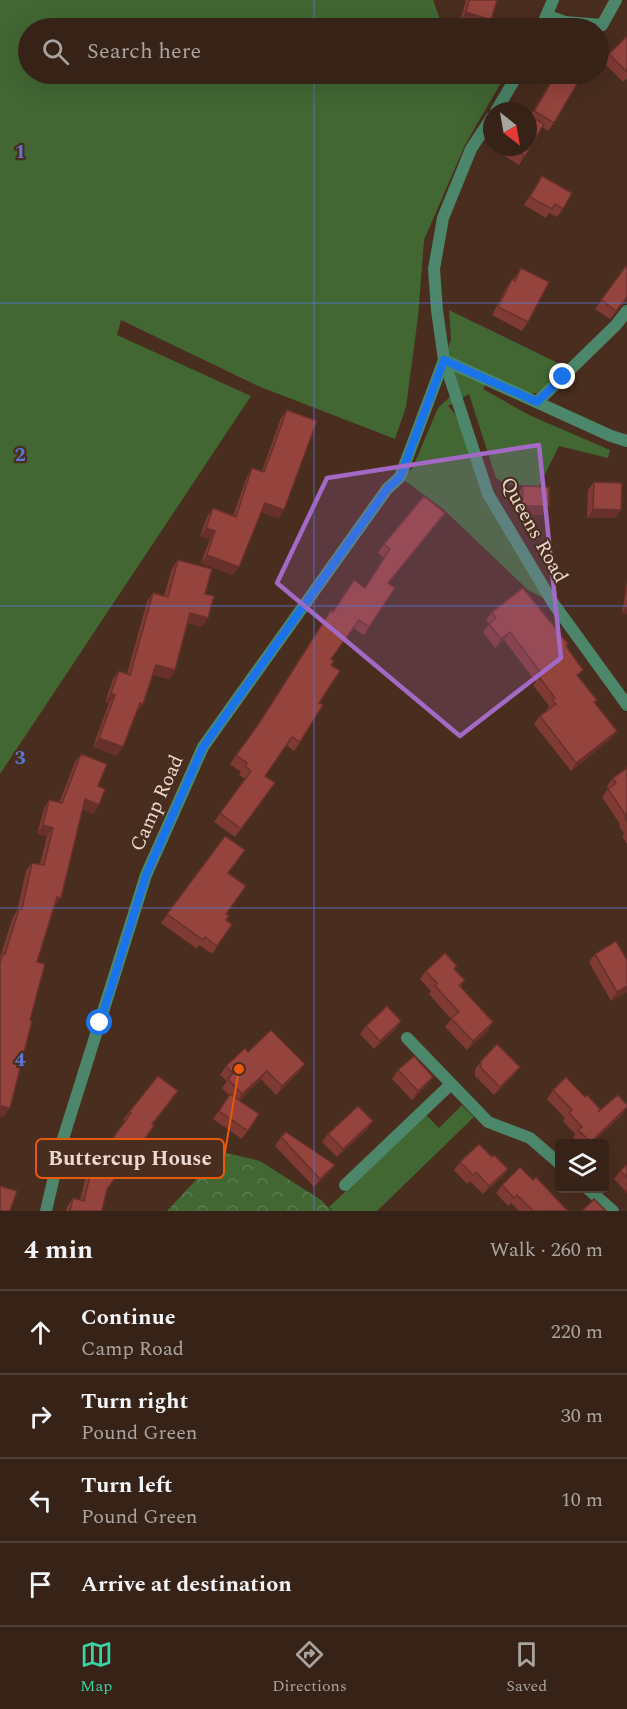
<!DOCTYPE html>
<meta charset="utf-8">
<style>
:root{--surface:#372217;--page:#422f24;--text:#f1f3f6;--muted:#aaa4a1;--line:#513f36;--accent:#3ad4a5}
body{margin:0;font-family:Spectral,serif;background:var(--page);color:var(--text)}
.controls{position:absolute;right:18px;bottom:18px;display:grid;overflow:hidden;border-radius:6px;box-shadow:0 6px 24px #0002}
.controls button{width:54px;height:54px;display:grid;place-items:center;padding:0;border:0;border-bottom:2px solid var(--line);background:var(--surface);color:var(--text);font:30px sans-serif}
.compass{position:absolute;left:483px;top:102px;width:54px;height:54px;border-radius:50%;background:var(--surface);box-shadow:0 6px 24px #0002;rotate:149deg}
.stop{position:absolute;width:18px;height:18px;margin:-14px;border:4px solid #1a73e8;border-radius:50%;background:#fff}
.stop.end{background:#1a73e8;border-color:#fff;box-shadow:0 2px 6px #0008}
.list{margin:0;padding:0;list-style:none}
h2{display:flex;justify-content:space-between;align-items:center;height:78px;margin:0;padding:0 24px;font-size:26px}
h2 small{font-size:20px;font-weight:400;color:var(--muted)}
.list li{display:grid;grid-template-columns:39px 1fr auto;gap:18px;align-items:center;box-sizing:border-box;height:84px;padding:0 24px;border-top:2px solid var(--line)}
.list b{display:block;font-size:22px;white-space:nowrap}
.list p{margin:0;font-size:20px;white-space:nowrap;color:var(--muted)}
.list em{font-size:20px;font-style:normal;color:var(--muted)}
.icon{flex:none;width:33px;height:33px;fill:none;stroke:currentColor;stroke-width:2;stroke-linecap:round;stroke-linejoin:round}
.map{position:relative;flex:none;width:627px;height:1211px;overflow:hidden}
.search{position:absolute;background:var(--surface);box-shadow:0 6px 24px #0002;left:18px;right:18px;top:18px;height:66px;display:flex;align-items:center;gap:15px;box-sizing:border-box;padding:0 21px;border-radius:33px;color:var(--muted);font-size:22px}
.sheet{height:414px;background:var(--surface)}
nav{display:flex;justify-content:space-around;align-items:center;box-sizing:border-box;height:84px;border-top:2px solid var(--line);background:var(--surface);font-size:16px;color:var(--muted)}
nav a{display:grid;justify-items:center;gap:3px}
nav .on{color:var(--accent)}
.map>svg:first-child{display:block}
.green{fill:#426733}
.forest{fill:url(#forest-crowns)}
.lines{fill:none;stroke-linecap:round;stroke-linejoin:round}
.street{stroke:#4c876b;stroke-width:12}
.wall{fill:#7f3a34}
.shaded-wall{fill:#68302b}
.building{fill:#94443d;stroke:#68302b;stroke-width:1.5}
.route{stroke:#1a73e8;stroke-width:8}
.marked{fill:#a369c5;fill-opacity:0.2;stroke:#a369c5;stroke-width:4.5;stroke-linejoin:round}
.grid{fill:none;stroke:#5b78d6;stroke-width:1.5;stroke-opacity:0.55}
.labels{text-anchor:middle;dominant-baseline:central;stroke-width:4.5;stroke-linejoin:round;paint-order:stroke}
.street-label{font-size:20px;fill:#ecd9d0;stroke:#492d1f}
.grid-label{font-size:20px;text-anchor:middle;font-weight:bold;fill:#5b78d6;stroke:#492d1f;stroke-width:4.5;stroke-linejoin:round;paint-order:stroke}
.leader{fill:none;stroke:#e8590c;stroke-width:2}
.callout-dot{fill:#e8590c;stroke:#492d1f;stroke-width:2}
.callout{fill:#492d1f;stroke:#e8590c;stroke-width:2}
.callout-label{font-size:21px;text-anchor:middle;font-weight:bold;fill:#ecd9d0}
</style>
<div class="map">
<svg width="627" height="1211" viewBox="0 0 627 1211">
<defs>
<pattern id="forest-crowns" width="20" height="18" patternUnits="userSpaceOnUse" patternTransform="scale(1.5)"><rect width="20" height="18" fill="#426733"/><path d="M2 6a3 3 0 1 1 6 0M12 15a3 3 0 1 1 6 0" fill="none" stroke="#5d7c50"/></pattern>
</defs>
<rect width="100%" height="100%" fill="#492d1f"/>
<g class="green">
<path d="M 0,0 L 433,0 L 442,25 L 451,28 L 28,28 L 28,74 L 506,74 L 465,145 L 424,240 L 418,317 L 406,407 L 395,439 L 258,386 L 121,320 L 117,335 L 251,396 L 0,774 Z"/>
<path d="M 449,310 L 564,366 L 540,393 L 528,393 L 490,375 L 483,389 L 529,415 L 610,450 L 608,458 L 559,446 L 539,486 L 505,484 L 496,478 L 469,394 L 448,406 L 455,414 L 463,432 L 471,459 L 553,603 L 528,590 L 442,508 L 400,477 L 412,469 L 438,408 L 454,393 L 444,360 L 451,339 Z"/>
<path d="M 462,1105 L 474,1117 L 377,1211 L 333,1211 L 329,1207 L 426,1115 L 439,1128 Z"/>
</g>
<path class="forest" d="M 222,1152 L 260,1161 L 321,1200 L 332,1211 L 167,1211 Z"/>
<g class="lines">
<g class="street">
<path d="M 548,16 L 565,22 L 602,25 L 616,0"/>
<path d="M 541,28 L 553,0"/>
<path d="M 496,111 L 518,74"/>
<path d="M 492,117 L 471,149 L 443,218 L 434,269 L 437,310 L 444,360 L 488,494 L 553,603 L 627,705"/>
<path d="M 444,360 L 611,436 L 627,441"/>
<path d="M 537,402 L 616,325 L 627,311"/>
<path d="M 407,1038 L 488,1122 L 530,1138 L 560,1164"/>
<path d="M 345,1185 L 451,1084"/>
<path d="M 587,1188 L 613,1211"/>
<path d="M 46,1211 L 62,1142 L 146,875 L 203,747 L 387,489 L 400,477 L 444,360"/>
</g>
</g>
<g class="wall">
<path d="M 466,0 L 497,0 L 491,20 L 485,28 L 460,21 Z"/>
<path d="M 627,36 L 627,78 L 623,82 L 603,62 L 609,54 Z"/>
<path d="M 556,74 L 571,74 L 554,123 L 548,131 L 542,127 L 519,165 L 492,148 L 492,147 L 528,147 L 530,116 Z"/>
<path d="M 542,176 L 563,209 L 557,217 L 549,213 L 546,218 L 524,205 Z"/>
<path d="M 626,266 L 627,267 L 627,302 L 625,302 L 610,319 L 595,309 Z"/>
<path d="M 521,268 L 528,322 L 522,331 L 492,315 L 506,288 L 512,279 L 513,280 Z"/>
<path d="M 287,410 L 279,518 L 261,512 L 233,575 L 201,563 L 210,539 L 200,536 L 207,517 L 213,508 L 233,516 L 247,477 L 252,468 L 262,471 L 281,418 Z"/>
<path d="M 594,482 L 621,510 L 615,518 L 587,518 L 588,490 Z"/>
<path d="M 523,486 L 543,515 L 516,514 L 517,495 Z"/>
<path d="M 439,521 L 388,583 L 395,588 L 364,635 L 353,628 L 331,659 L 331,665 L 319,703 L 300,742 L 294,751 L 286,745 L 265,776 L 275,783 L 235,837 L 214,822 L 245,779 L 239,775 L 241,772 L 230,764 L 253,731 L 333,611 L 365,588 L 384,558 L 378,553 L 384,544 Z"/>
<path d="M 178,560 L 205,594 L 202,627 L 188,623 L 175,670 L 170,679 L 153,675 L 143,704 L 136,712 L 117,756 L 93,747 L 109,703 L 105,702 L 113,679 L 119,671 L 127,674 L 147,602 L 153,593 L 164,596 L 172,568 Z"/>
<path d="M 627,582 L 627,614 L 622,613 Z"/>
<path d="M 492,612 L 566,647 L 578,677 L 597,700 L 595,703 L 617,731 L 611,739 L 571,771 L 534,724 L 540,716 L 548,710 L 547,709 L 549,706 L 533,685 L 536,682 L 504,640 L 495,648 L 483,632 L 489,624 L 486,620 Z"/>
<path d="M 81,754 L 98,786 L 99,805 L 93,814 L 82,809 L 55,906 L 37,962 L 4,1117 L 0,1116 L 0,957 L 13,917 L 17,911 L 26,871 L 32,863 L 40,864 L 47,836 L 37,834 L 44,809 L 49,800 L 59,803 L 75,762 Z"/>
<path d="M 627,768 L 627,844 L 622,836 L 624,834 L 619,826 L 620,824 L 602,797 L 608,789 L 607,786 L 613,778 Z"/>
<path d="M 225,836 L 228,873 L 226,920 L 232,925 L 212,954 L 199,945 L 197,949 L 161,923 Z"/>
<path d="M 595,954 L 627,992 L 611,1001 L 589,962 Z"/>
<path d="M 454,969 L 465,980 L 460,987 L 488,1031 L 467,1050 L 445,1027 L 451,1019 L 429,994 L 431,991 L 420,979 L 426,971 Z"/>
<path d="M 401,1021 L 395,1030 L 374,1049 L 360,1034 L 366,1026 Z"/>
<path d="M 248,1052 L 299,1072 L 276,1095 L 261,1079 L 239,1101 L 259,1114 L 242,1139 L 213,1119 L 229,1095 L 222,1088 L 227,1081 L 220,1075 L 226,1066 Z"/>
<path d="M 481,1061 L 514,1075 L 494,1095 L 475,1076 L 475,1069 Z"/>
<path d="M 398,1070 L 427,1085 L 412,1100 L 392,1079 Z"/>
<path d="M 553,1090 L 598,1112 L 622,1115 L 592,1143 L 578,1143 L 573,1138 L 575,1134 L 563,1121 L 565,1118 L 547,1099 Z"/>
<path d="M 172,1100 L 152,1125 L 107,1190 L 102,1211 L 66,1211 L 67,1207 L 73,1198 L 80,1200 L 86,1175 L 125,1122 L 123,1120 L 129,1112 Z"/>
<path d="M 367,1130 L 337,1157 L 322,1142 L 328,1134 Z"/>
<path d="M 281,1137 L 329,1173 L 314,1187 L 275,1146 Z"/>
<path d="M 492,1157 L 508,1169 L 502,1177 L 483,1194 L 470,1181 L 467,1184 L 454,1170 L 460,1162 Z"/>
<path d="M 627,1164 L 627,1193 L 614,1179 L 620,1171 Z"/>
<path d="M 533,1180 L 568,1211 L 519,1211 L 511,1203 L 508,1206 L 496,1193 L 502,1185 Z"/>
</g>
<g class="shaded-wall">
<path d="M 466,12 L 491,20 L 485,28 L 460,21 Z"/>
<path d="M 627,297 L 627,302 L 625,302 L 610,319 Z"/>
<path d="M 265,503 L 284,510 L 279,518 L 259,512 Z"/>
<path d="M 522,506 L 549,506 L 543,515 L 516,514 Z"/>
<path d="M 593,509 L 621,510 L 615,518 L 587,518 Z"/>
<path d="M 445,513 L 439,521 L 382,591 L 388,583 Z"/>
<path d="M 206,528 L 215,531 L 210,539 L 200,536 Z"/>
<path d="M 207,555 L 239,567 L 233,575 L 201,563 Z"/>
<path d="M 627,606 L 627,614 L 622,613 Z"/>
<path d="M 190,613 L 208,618 L 202,627 L 184,622 Z"/>
<path d="M 510,632 L 504,640 L 495,648 L 501,639 Z"/>
<path d="M 156,665 L 175,670 L 170,679 L 150,674 Z"/>
<path d="M 111,693 L 115,695 L 109,703 L 105,702 Z"/>
<path d="M 140,703 L 143,704 L 137,713 L 134,712 Z"/>
<path d="M 617,731 L 611,739 L 571,771 L 576,763 Z"/>
<path d="M 99,738 L 123,747 L 117,756 L 93,747 Z"/>
<path d="M 85,799 L 99,805 L 93,814 L 79,808 Z"/>
<path d="M 43,825 L 53,828 L 47,836 L 37,834 Z"/>
<path d="M 57,897 L 61,898 L 55,906 L 51,906 Z"/>
<path d="M 627,986 L 627,992 L 611,1001 L 617,992 Z"/>
<path d="M 401,1021 L 395,1030 L 374,1049 L 380,1041 Z"/>
<path d="M 493,1022 L 488,1031 L 467,1050 L 473,1041 Z"/>
<path d="M 305,1064 L 299,1072 L 276,1095 L 282,1086 Z"/>
<path d="M 520,1067 L 514,1075 L 494,1095 L 500,1087 Z"/>
<path d="M 267,1071 L 261,1079 L 237,1103 L 242,1094 Z"/>
<path d="M 433,1077 L 427,1085 L 412,1100 L 418,1091 Z"/>
<path d="M 0,1106 L 10,1108 L 4,1117 L 0,1116 Z"/>
<path d="M 627,1107 L 622,1115 L 592,1143 L 590,1143 Z"/>
<path d="M 373,1121 L 367,1130 L 337,1157 L 343,1149 Z"/>
<path d="M 335,1165 L 329,1173 L 314,1187 L 320,1179 Z"/>
<path d="M 508,1169 L 502,1177 L 483,1194 L 489,1186 Z"/>
</g>
<g class="building">
<path d="M 469,0 L 497,0 L 491,20 L 466,12 Z"/>
<path d="M 627,36 L 627,72 L 609,54 Z"/>
<path d="M 556,74 L 571,74 L 580,79 L 554,123 L 534,111 Z"/>
<path d="M 517,108 L 522,111 L 515,111 Z"/>
<path d="M 528,115 L 544,124 L 525,156 L 510,147 L 528,147 Z"/>
<path d="M 542,176 L 572,193 L 563,209 L 555,204 L 552,209 L 530,197 Z"/>
<path d="M 626,266 L 627,267 L 627,297 L 616,311 L 601,300 Z"/>
<path d="M 521,268 L 549,282 L 528,322 L 498,307 L 512,279 L 515,281 Z"/>
<path d="M 287,410 L 317,421 L 284,510 L 265,503 L 239,567 L 207,555 L 215,531 L 206,528 L 213,508 L 236,517 L 252,468 L 264,472 Z"/>
<path d="M 594,482 L 622,483 L 621,510 L 593,509 Z"/>
<path d="M 523,486 L 549,487 L 549,506 L 522,506 Z"/>
<path d="M 424,496 L 445,513 L 388,583 L 395,588 L 369,627 L 359,620 L 331,659 L 334,661 L 331,665 L 340,671 L 319,703 L 323,705 L 300,742 L 292,737 L 265,776 L 275,783 L 241,829 L 220,813 L 251,771 L 245,766 L 247,763 L 236,755 L 258,725 L 331,610 L 333,612 L 354,580 L 365,588 L 390,549 L 384,544 Z"/>
<path d="M 178,560 L 212,569 L 205,594 L 214,596 L 208,618 L 190,613 L 175,670 L 156,665 L 143,704 L 140,703 L 123,747 L 99,738 L 115,695 L 111,693 L 119,671 L 130,675 L 153,593 L 168,597 Z"/>
<path d="M 523,588 L 568,644 L 566,646 L 583,670 L 577,675 L 597,700 L 594,702 L 617,731 L 576,763 L 540,716 L 556,704 L 552,700 L 555,698 L 539,677 L 542,674 L 510,632 L 501,639 L 489,624 L 496,618 L 492,612 Z"/>
<path d="M 81,754 L 107,764 L 98,786 L 105,789 L 99,805 L 85,799 L 61,898 L 57,897 L 37,962 L 45,964 L 30,1020 L 32,1021 L 10,1108 L 0,1106 L 0,963 L 3,953 L 5,954 L 19,909 L 22,909 L 32,863 L 44,865 L 53,828 L 43,825 L 49,800 L 62,803 Z"/>
<path d="M 627,768 L 627,821 L 625,818 L 627,817 L 608,789 L 616,783 L 613,778 Z"/>
<path d="M 225,836 L 245,850 L 228,873 L 246,886 L 226,914 L 229,916 L 226,920 L 232,925 L 217,946 L 205,937 L 203,940 L 167,914 Z"/>
<path d="M 616,941 L 627,960 L 627,986 L 617,992 L 595,954 Z"/>
<path d="M 445,953 L 457,966 L 454,969 L 465,980 L 459,985 L 493,1022 L 473,1041 L 451,1018 L 459,1012 L 435,986 L 437,983 L 426,971 Z"/>
<path d="M 387,1006 L 401,1021 L 380,1041 L 366,1026 Z"/>
<path d="M 271,1030 L 305,1064 L 282,1086 L 267,1071 L 242,1094 L 228,1079 L 233,1073 L 226,1066 L 245,1048 L 248,1052 Z"/>
<path d="M 497,1044 L 520,1067 L 500,1087 L 481,1068 L 481,1061 Z"/>
<path d="M 414,1056 L 433,1077 L 418,1091 L 398,1070 Z"/>
<path d="M 158,1076 L 178,1091 L 152,1124 L 154,1126 L 107,1189 L 102,1211 L 70,1211 L 73,1198 L 84,1201 L 92,1167 L 131,1113 L 129,1112 Z"/>
<path d="M 566,1077 L 585,1097 L 587,1095 L 600,1109 L 598,1112 L 618,1095 L 627,1105 L 627,1107 L 591,1142 L 578,1130 L 582,1127 L 569,1113 L 572,1110 L 553,1090 Z"/>
<path d="M 230,1094 L 259,1114 L 248,1131 L 219,1111 Z"/>
<path d="M 358,1106 L 373,1121 L 343,1149 L 328,1134 Z"/>
<path d="M 286,1132 L 335,1165 L 320,1179 L 281,1137 Z"/>
<path d="M 479,1144 L 492,1157 L 494,1155 L 508,1169 L 489,1186 L 476,1172 L 473,1175 L 460,1162 Z"/>
<path d="M 627,1164 L 627,1178 L 620,1171 Z"/>
<path d="M 520,1167 L 533,1180 L 536,1177 L 568,1211 L 533,1211 L 517,1195 L 514,1198 L 502,1185 Z"/>
<path d="M 0,1186 L 17,1191 L 10,1211 L 0,1211 Z"/>
<path d="M 594,1199 L 606,1211 L 582,1211 Z"/>
</g>
<g class="lines">
<path class="route" d="M 100,1023 L 146,875 L 203,747 L 387,489 L 400,477 L 444,360 L 537,402 L 563,377"/>
</g>
<path class="marked" d="M 539,445 L 561,658 L 460,736 L 277,583 L 327,478 Z"/>
<path class="grid" d="M 314,0 L 314,28M 314,74 L 314,1211M 0,303 L 627,303M 0,606 L 627,606M 0,908 L 627,908"/>
<g class="labels">
<g class="street-label">
<text transform="translate(534 530) rotate(61)">Queens Road</text>
<text transform="translate(157 803) rotate(-66)">Camp Road</text>
</g>
</g>
<g class="grid-label">
<text x="20" y="158">1</text>
<text x="20" y="461">2</text>
<text x="20" y="764">3</text>
<text x="20" y="1066">4</text>
</g>
<path class="leader" d="M239 1069L224 1158"/>
<circle class="callout-dot" cx="239" cy="1069" r="6"/>
<rect class="callout" x="36" y="1139" width="188" height="39" rx="6"/>
<g class="callout-label">
<text x="130" y="1165">Buttercup House</text>
</g>
</svg>
<div class="controls">
<button><svg class="icon" aria-label="layers" viewBox="0 0 24 24"><path d="M12 4l9 5-9 5-9-5zM3 14l9 5 9-5"/></svg></button>
</div>
<svg class="compass" viewBox="-18 -18 36 36"><path d="M0-13l5 13h-10z" fill="#e53935"/><path d="M0 13l5-13h-10z" fill="#aaa4a1"/></svg>
<div class="stop" style="left:100px;top:1023px"></div>
<div class="stop end" style="left:563px;top:377px"></div>
<div class="search"><svg class="icon" aria-label="search" viewBox="0 0 24 24"><circle cx="10" cy="10" r="6"/><path d="M15 15l6 6"/></svg>Search here</div>
</div>
<section class="sheet">
<h2>4 min<small>Walk · 260 m</small></h2>
<ul class="list">
<li><svg class="icon" aria-label="ahead" viewBox="0 0 24 24"><path d="M12 20V5M6 11l6-6 6 6"/></svg><div><b>Continue</b><p>Camp Road</p></div><em>220 m</em></li>
<li><svg class="icon" aria-label="right" viewBox="0 0 24 24"><path d="M7 20v-9h11M14 6l5 5-5 5"/></svg><div><b>Turn right</b><p>Pound Green</p></div><em>30 m</em></li>
<li><svg class="icon" aria-label="left" viewBox="0 0 24 24"><path d="M17 20v-9H6M10 6l-5 5 5 5"/></svg><div><b>Turn left</b><p>Pound Green</p></div><em>10 m</em></li>
<li><svg class="icon" aria-label="arrive" viewBox="0 0 24 24"><path d="M6 21V4h12l-3 4 3 4H6"/></svg><div><b>Arrive at destination</b></div></li>
</ul>
</section>
<nav>
<a class="on"><svg class="icon" aria-label="map" viewBox="0 0 24 24"><path d="M3 6l6-2 6 2 6-2v14l-6 2-6-2-6 2zM9 4v14M15 6v14"/></svg>Map</a>
<a><svg class="icon" aria-label="directions" viewBox="0 0 24 24"><path d="M12 3l9 9-9 9-9-9zM9 14v-3h6M13 9l2 2-2 2"/></svg>Directions</a>
<a><svg class="icon" aria-label="saved" viewBox="0 0 24 24"><path d="M7 4h10v16l-5-4-5 4z"/></svg>Saved</a>
</nav>
